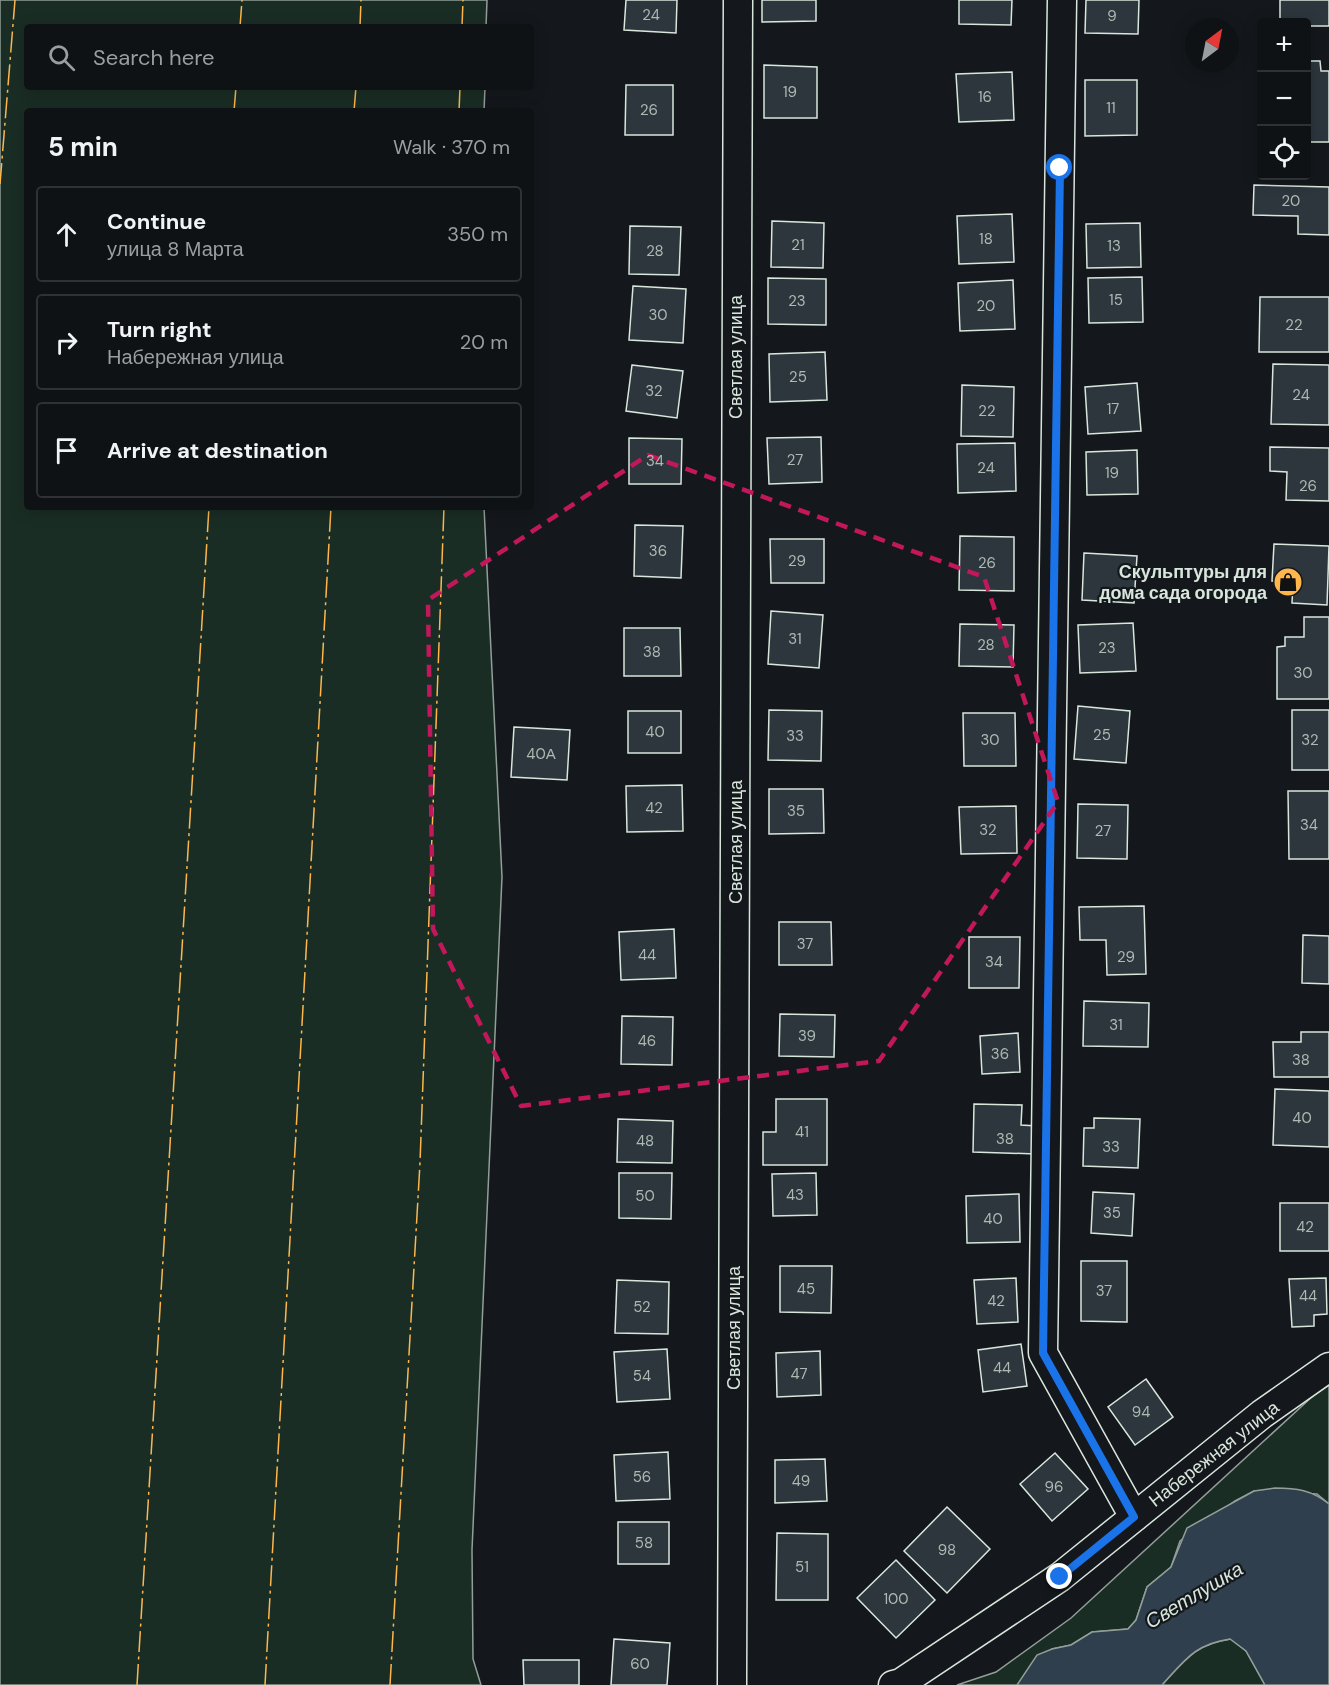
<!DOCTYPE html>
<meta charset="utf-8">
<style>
:root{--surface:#0f1215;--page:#1d2022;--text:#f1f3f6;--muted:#9b9ea0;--line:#2f3234}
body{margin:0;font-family:"DM Sans",sans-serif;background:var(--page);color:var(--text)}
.controls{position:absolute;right:18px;top:18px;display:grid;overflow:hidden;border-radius:6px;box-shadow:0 3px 15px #0003}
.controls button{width:54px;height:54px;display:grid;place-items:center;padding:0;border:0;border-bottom:2px solid var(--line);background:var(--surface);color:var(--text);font:30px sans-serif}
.compass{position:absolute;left:1185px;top:18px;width:54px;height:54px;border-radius:50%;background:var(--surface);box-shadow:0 3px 15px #0003;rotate:32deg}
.stop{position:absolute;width:18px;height:18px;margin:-14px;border:4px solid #1a73e8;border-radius:50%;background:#fff}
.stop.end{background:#1a73e8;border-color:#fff;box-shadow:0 2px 6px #0008}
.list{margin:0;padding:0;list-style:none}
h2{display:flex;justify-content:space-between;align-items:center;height:78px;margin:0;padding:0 24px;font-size:26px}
h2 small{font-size:20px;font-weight:400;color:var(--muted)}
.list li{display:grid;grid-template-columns:39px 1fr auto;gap:18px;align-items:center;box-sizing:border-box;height:96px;margin:0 12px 12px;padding:0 12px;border:2px solid var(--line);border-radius:6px}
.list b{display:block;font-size:22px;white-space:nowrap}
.list p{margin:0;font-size:20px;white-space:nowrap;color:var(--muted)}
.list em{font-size:20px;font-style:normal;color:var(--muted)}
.icon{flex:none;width:33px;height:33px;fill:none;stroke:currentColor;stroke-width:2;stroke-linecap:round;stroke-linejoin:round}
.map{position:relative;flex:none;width:1329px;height:1685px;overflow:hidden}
.search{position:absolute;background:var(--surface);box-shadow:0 3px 15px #0003;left:24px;top:24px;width:510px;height:66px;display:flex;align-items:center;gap:15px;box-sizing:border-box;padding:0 21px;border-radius:6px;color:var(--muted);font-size:22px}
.panel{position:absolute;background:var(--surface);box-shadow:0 3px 15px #0003;left:24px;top:108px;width:510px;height:402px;border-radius:6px}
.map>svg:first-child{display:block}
.green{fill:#1a2d24;stroke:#939e99;stroke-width:1.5}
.water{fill:#2f3f4d;stroke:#939e99;stroke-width:1.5}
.building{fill:#2c363c;stroke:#d8e6dc;stroke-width:1.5}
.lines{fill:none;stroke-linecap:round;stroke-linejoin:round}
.minor-casing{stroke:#d8e6dc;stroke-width:31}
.minor{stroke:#14181c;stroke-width:28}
.power{stroke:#ffb74d;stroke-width:1.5;stroke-dasharray:21 4.5 3 4.5;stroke-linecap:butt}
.route{stroke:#1a73e8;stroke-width:8}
.marked{fill:none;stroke:#c2185b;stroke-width:4.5;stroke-dasharray:12 8;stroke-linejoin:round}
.labels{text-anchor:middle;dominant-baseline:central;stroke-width:4.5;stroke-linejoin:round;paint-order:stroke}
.number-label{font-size:15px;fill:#adbab4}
.street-label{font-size:18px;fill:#d8e6dc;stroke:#14181c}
.poi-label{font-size:18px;font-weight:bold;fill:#d8e6dc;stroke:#14181c;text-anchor:end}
.water-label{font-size:20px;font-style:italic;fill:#d8e6dc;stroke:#14181c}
</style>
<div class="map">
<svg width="1329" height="1685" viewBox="0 0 1329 1685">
<rect width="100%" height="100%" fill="#14181c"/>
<g class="green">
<path d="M 0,0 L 487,0 L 486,27 L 27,27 L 27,87 L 485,87 L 484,111 L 27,111 L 27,507 L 484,507 L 502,877 L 472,1550 L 473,1659 L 481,1685 L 0,1685 Z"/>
<path d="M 1329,1385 L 1329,1504 L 1317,1494 L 1254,1491 L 1235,1501 L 1180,1541 L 1171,1567 L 1147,1587 L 1136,1620 L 1128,1629 L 1092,1632 L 1071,1645 L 1052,1649 L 1017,1685 L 957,1685 L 996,1672 L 1071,1618 L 1314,1395 Z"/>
<path d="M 1231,1639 L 1246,1651 L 1265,1685 L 1162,1685 C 1185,1660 1195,1644 1231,1639 Z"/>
</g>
<path class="water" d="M 1275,1488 C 1296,1488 1312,1490 1329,1504 L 1329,1685 L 1265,1685 L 1246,1651 L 1230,1639 C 1195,1644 1185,1660 1162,1685 L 1017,1685 L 1037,1655 L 1052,1649 L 1071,1645 L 1092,1632 L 1128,1629 L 1136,1620 L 1147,1587 L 1171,1567 L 1187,1528 L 1254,1491 Z"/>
<g class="building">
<path d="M 626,0 L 677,0 L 676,33 L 624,30 Z"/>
<path d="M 762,0 L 816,0 L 816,21 L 762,22 Z"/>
<path d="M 959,0 L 1012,0 L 1011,25 L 959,24 Z"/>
<path d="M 1086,0 L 1139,0 L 1138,34 L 1085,33 Z"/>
<path d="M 1280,0 L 1329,0 L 1329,26 L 1306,26 L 1306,22 L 1280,22 Z"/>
<path d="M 1306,61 L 1320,61 L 1321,71 L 1329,71 L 1329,142 L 1306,142 Z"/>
<path d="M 764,65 L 817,67 L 817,118 L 764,118 Z"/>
<path d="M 1012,72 L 1014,120 L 959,122 L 956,74 Z"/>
<path d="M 1085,80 L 1137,80 L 1137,135 L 1085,136 Z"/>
<path d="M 626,85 L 673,85 L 673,135 L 625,135 Z"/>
<path d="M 1254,185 L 1329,187 L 1329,235 L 1298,234 L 1298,216 L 1253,215 Z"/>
<path d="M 1012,214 L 1014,262 L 959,264 L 957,216 Z"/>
<path d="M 772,221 L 824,223 L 823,268 L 771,267 Z"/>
<path d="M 1140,223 L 1141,267 L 1087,268 L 1086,224 Z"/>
<path d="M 630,226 L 681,227 L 679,275 L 629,274 Z"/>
<path d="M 1142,277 L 1143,322 L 1089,323 L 1088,278 Z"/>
<path d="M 768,278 L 826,279 L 826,325 L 768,324 Z"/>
<path d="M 1013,280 L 1015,329 L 960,331 L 958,283 Z"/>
<path d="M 633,286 L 686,289 L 683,343 L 629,340 Z"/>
<path d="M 1260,297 L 1329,297 L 1329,352 L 1259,352 Z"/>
<path d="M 825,352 L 827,400 L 770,402 L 769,354 Z"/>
<path d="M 1273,364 L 1329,365 L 1329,425 L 1271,424 Z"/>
<path d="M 632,365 L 683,371 L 677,418 L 626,411 Z"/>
<path d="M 1137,383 L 1141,431 L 1088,434 L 1085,387 Z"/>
<path d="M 962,385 L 1014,387 L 1013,437 L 961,436 Z"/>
<path d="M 821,437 L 822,482 L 769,484 L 767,438 Z"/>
<path d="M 629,438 L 682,439 L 681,484 L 629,484 Z"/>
<path d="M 1015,443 L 1016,491 L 958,493 L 957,444 Z"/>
<path d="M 1270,447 L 1329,448 L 1329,501 L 1286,500 L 1287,472 L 1270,471 Z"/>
<path d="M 1137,450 L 1138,494 L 1087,495 L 1086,452 Z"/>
<path d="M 635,525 L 683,526 L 681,578 L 634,576 Z"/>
<path d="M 960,536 L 1014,537 L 1014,591 L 959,590 Z"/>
<path d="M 770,539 L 824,539 L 824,583 L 771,583 Z"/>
<path d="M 1274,544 L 1329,546 L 1327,605 L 1292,603 L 1293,582 L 1272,581 Z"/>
<path d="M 1084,553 L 1137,556 L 1134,603 L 1082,600 Z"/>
<path d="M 771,611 L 823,615 L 819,668 L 768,664 Z"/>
<path d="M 1304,617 L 1329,617 L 1329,699 L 1277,699 L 1277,647 L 1285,646 L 1285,637 L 1304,637 Z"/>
<path d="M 1133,623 L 1136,671 L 1080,673 L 1078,625 Z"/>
<path d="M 960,624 L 1014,625 L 1013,667 L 959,666 Z"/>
<path d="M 624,628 L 680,628 L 681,676 L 624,676 Z"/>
<path d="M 1078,706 L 1130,711 L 1126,763 L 1074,759 Z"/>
<path d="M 769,710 L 822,711 L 821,761 L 768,760 Z"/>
<rect x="1292" y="710" width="37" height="60"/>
<rect x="628" y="711" width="53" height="42"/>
<path d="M 963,713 L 1015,713 L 1016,766 L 964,766 Z"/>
<path d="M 514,727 L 570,730 L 567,780 L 511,777 Z"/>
<path d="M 682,785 L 683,831 L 627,832 L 626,786 Z"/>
<path d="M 769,789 L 823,789 L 824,833 L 769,834 Z"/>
<path d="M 1288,791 L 1329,791 L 1329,859 L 1289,859 Z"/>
<path d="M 1078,804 L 1128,805 L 1127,859 L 1077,858 Z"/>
<path d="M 1016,806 L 1017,853 L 961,854 L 959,807 Z"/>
<path d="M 1144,906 L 1146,974 L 1107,975 L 1106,940 L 1080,940 L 1079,907 Z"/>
<path d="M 779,922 L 831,922 L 832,965 L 779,965 Z"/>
<path d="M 674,929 L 676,978 L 621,980 L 619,932 Z"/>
<path d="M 1303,935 L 1329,936 L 1329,984 L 1302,983 Z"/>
<path d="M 969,937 L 1020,937 L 1019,988 L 969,988 Z"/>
<path d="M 1084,1001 L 1149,1003 L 1148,1047 L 1083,1046 Z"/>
<path d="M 780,1014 L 835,1015 L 834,1057 L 779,1056 Z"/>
<path d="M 622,1016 L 673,1017 L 672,1065 L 621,1064 Z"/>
<path d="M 1301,1032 L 1329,1032 L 1329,1077 L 1274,1077 L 1273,1042 L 1301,1042 Z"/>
<path d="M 1018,1033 L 1020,1072 L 982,1074 L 980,1036 Z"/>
<path d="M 1275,1089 L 1329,1091 L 1329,1147 L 1273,1145 Z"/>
<path d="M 776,1099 L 827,1099 L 827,1165 L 763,1165 L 763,1132 L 776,1132 Z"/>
<path d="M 974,1104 L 1022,1105 L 1021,1125 L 1037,1126 L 1036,1154 L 973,1152 Z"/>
<path d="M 1094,1118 L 1140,1119 L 1138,1168 L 1083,1166 L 1084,1128 L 1094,1128 Z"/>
<path d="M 618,1119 L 673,1121 L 672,1163 L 617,1162 Z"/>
<path d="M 619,1173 L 672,1173 L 671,1219 L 619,1218 Z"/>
<path d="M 816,1173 L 817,1215 L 773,1216 L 772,1174 Z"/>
<path d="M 1093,1192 L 1134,1194 L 1132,1236 L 1091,1233 Z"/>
<path d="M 1019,1194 L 1020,1242 L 967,1243 L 966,1196 Z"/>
<rect x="1280" y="1203" width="49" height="48"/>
<path d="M 1081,1261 L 1127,1261 L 1127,1322 L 1081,1321 Z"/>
<path d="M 780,1266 L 832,1266 L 831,1313 L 780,1312 Z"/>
<path d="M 1016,1278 L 1018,1322 L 977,1324 L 974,1280 Z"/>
<path d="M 1326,1278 L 1327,1314 L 1314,1315 L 1314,1326 L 1292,1327 L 1289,1279 Z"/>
<path d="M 617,1280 L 669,1282 L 668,1334 L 615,1333 Z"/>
<path d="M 1021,1344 L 1027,1386 L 983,1392 L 978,1350 Z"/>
<path d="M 667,1349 L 670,1399 L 617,1402 L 614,1352 Z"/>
<path d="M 820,1351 L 821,1395 L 777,1397 L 776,1353 Z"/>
<path d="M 1146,1379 L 1173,1417 L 1135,1445 L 1108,1407 Z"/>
<path d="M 668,1452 L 670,1499 L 616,1501 L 614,1455 Z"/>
<path d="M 1055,1453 L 1088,1489 L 1052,1521 L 1020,1484 Z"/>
<path d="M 825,1459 L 827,1501 L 775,1503 L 775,1460 Z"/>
<path d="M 947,1507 L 990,1549 L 947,1593 L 904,1551 Z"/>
<rect x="618" y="1522" width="51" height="42"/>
<path d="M 777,1533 L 828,1534 L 828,1600 L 776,1600 Z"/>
<path d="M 896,1560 L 935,1600 L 896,1638 L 857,1598 Z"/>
<path d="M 614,1639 L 670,1643 L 667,1685 L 611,1685 Z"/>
<path d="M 523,1660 L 579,1660 L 579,1685 L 524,1685 Z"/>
</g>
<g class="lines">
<g class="minor-casing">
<g id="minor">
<path d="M 1062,0 L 1043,1353 L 1134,1517"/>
<path d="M 732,1685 L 738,0"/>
<path d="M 893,1685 L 901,1683 L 1060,1577 L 1262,1414 L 1329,1367"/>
</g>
</g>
<use href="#minor" class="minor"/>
<g class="power">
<path d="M 240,27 L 242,0"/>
<path d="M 360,27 L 361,0"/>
<path d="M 462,27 L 463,0"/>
<path d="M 234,111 L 236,87"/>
<path d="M 354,111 L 356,87"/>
<path d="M 459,111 L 460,87"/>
<path d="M 0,184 L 15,0"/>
<path d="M 137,1685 L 209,507"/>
<path d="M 265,1685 L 331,507"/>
<path d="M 390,1685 L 420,1163 L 444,507"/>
</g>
</g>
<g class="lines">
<path class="route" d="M 1060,168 L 1043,1353 L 1134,1517 L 1060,1577"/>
</g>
<path class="marked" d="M 648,455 L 984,577 L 1058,802 L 879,1061 L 521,1106 L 433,929 L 428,600 Z"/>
<defs>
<g id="shop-disc" transform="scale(1.5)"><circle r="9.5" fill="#ffb74d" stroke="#14181c"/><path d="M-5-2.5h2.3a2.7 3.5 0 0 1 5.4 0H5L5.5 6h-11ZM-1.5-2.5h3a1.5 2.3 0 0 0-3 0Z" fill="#111"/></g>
</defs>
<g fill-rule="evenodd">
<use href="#shop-disc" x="1288" y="582"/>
</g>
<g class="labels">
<g class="number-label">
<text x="651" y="15">24</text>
<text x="1112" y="16">9</text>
<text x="790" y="92">19</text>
<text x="985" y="97">16</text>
<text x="1111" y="108">11</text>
<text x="649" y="110">26</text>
<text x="1291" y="201">20</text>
<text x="986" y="239">18</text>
<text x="798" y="245">21</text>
<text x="1114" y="246">13</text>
<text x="655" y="251">28</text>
<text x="1116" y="300">15</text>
<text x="797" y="301">23</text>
<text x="986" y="306">20</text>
<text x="658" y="315">30</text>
<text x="1294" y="325">22</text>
<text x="798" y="377">25</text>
<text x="654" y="391">32</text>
<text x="1301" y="395">24</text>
<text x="1113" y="409">17</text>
<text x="987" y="411">22</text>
<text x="795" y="460">27</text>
<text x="655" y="461">34</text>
<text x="986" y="468">24</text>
<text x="1112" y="473">19</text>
<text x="1308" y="486">26</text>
<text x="658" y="551">36</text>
<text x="797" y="561">29</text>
<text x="987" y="563">26</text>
<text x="795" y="639">31</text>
<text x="986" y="645">28</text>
<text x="1107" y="648">23</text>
<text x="652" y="652">38</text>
<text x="1303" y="673">30</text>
<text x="655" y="732">40</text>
<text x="1102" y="735">25</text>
<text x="795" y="736">33</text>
<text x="990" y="740">30</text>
<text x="1310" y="740">32</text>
<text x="541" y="754">40А</text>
<text x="654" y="808">42</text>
<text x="796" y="811">35</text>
<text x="1309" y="825">34</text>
<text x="988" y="830">32</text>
<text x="1103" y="831">27</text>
<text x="805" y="944">37</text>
<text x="647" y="955">44</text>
<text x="1126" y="957">29</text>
<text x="994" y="962">34</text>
<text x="1116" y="1025">31</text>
<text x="807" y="1036">39</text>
<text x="647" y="1041">46</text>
<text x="1000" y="1054">36</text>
<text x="1301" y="1060">38</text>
<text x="1302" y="1118">40</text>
<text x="802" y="1132">41</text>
<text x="1005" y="1139">38</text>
<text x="645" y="1141">48</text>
<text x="1111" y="1147">33</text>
<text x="795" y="1195">43</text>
<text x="645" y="1196">50</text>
<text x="1112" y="1213">35</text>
<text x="993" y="1219">40</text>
<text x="1305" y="1227">42</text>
<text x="806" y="1289">45</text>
<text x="1104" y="1291">37</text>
<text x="1308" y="1296">44</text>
<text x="996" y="1301">42</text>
<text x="642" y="1307">52</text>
<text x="1002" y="1368">44</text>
<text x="799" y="1374">47</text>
<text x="642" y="1376">54</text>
<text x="1141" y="1412">94</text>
<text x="642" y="1477">56</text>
<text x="801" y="1481">49</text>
<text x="1054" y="1487">96</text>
<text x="644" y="1543">58</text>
<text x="947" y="1550">98</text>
<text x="802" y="1567">51</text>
<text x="896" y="1599">100</text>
<text x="640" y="1664">60</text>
</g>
<g class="street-label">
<text transform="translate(736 357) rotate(-90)">Светлая улица</text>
<text transform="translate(736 842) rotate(-90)">Светлая улица</text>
<text transform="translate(734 1328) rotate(-90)">Светлая улица</text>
<text transform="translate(1214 1454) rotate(-38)">Набережная улица</text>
</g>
<g class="poi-label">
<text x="1267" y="572">Скульптуры для<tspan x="1267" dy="21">дома сада огорода</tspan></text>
</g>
<g class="water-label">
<text transform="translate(1194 1595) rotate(-31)">Светлушка</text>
</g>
</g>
</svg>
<div class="controls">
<button>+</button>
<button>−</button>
<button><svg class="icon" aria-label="locate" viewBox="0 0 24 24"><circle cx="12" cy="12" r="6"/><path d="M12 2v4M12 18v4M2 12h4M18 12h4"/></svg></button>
</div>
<svg class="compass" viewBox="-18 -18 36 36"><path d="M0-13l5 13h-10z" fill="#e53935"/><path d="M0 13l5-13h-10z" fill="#9b9ea0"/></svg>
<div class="stop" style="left:1060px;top:168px"></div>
<div class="stop end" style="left:1060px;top:1577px"></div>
<div class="search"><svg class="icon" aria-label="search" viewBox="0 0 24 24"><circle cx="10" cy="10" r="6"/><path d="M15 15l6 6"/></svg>Search here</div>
<section class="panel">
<h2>5 min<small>Walk · 370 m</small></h2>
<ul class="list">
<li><svg class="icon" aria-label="ahead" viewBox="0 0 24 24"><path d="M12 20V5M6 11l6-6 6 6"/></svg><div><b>Continue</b><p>улица 8 Марта</p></div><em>350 m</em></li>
<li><svg class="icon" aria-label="right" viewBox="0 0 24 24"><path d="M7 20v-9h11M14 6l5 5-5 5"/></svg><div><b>Turn right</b><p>Набережная улица</p></div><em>20 m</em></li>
<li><svg class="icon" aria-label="arrive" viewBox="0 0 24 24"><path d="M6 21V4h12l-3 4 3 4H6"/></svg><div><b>Arrive at destination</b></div></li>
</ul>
</section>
</div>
